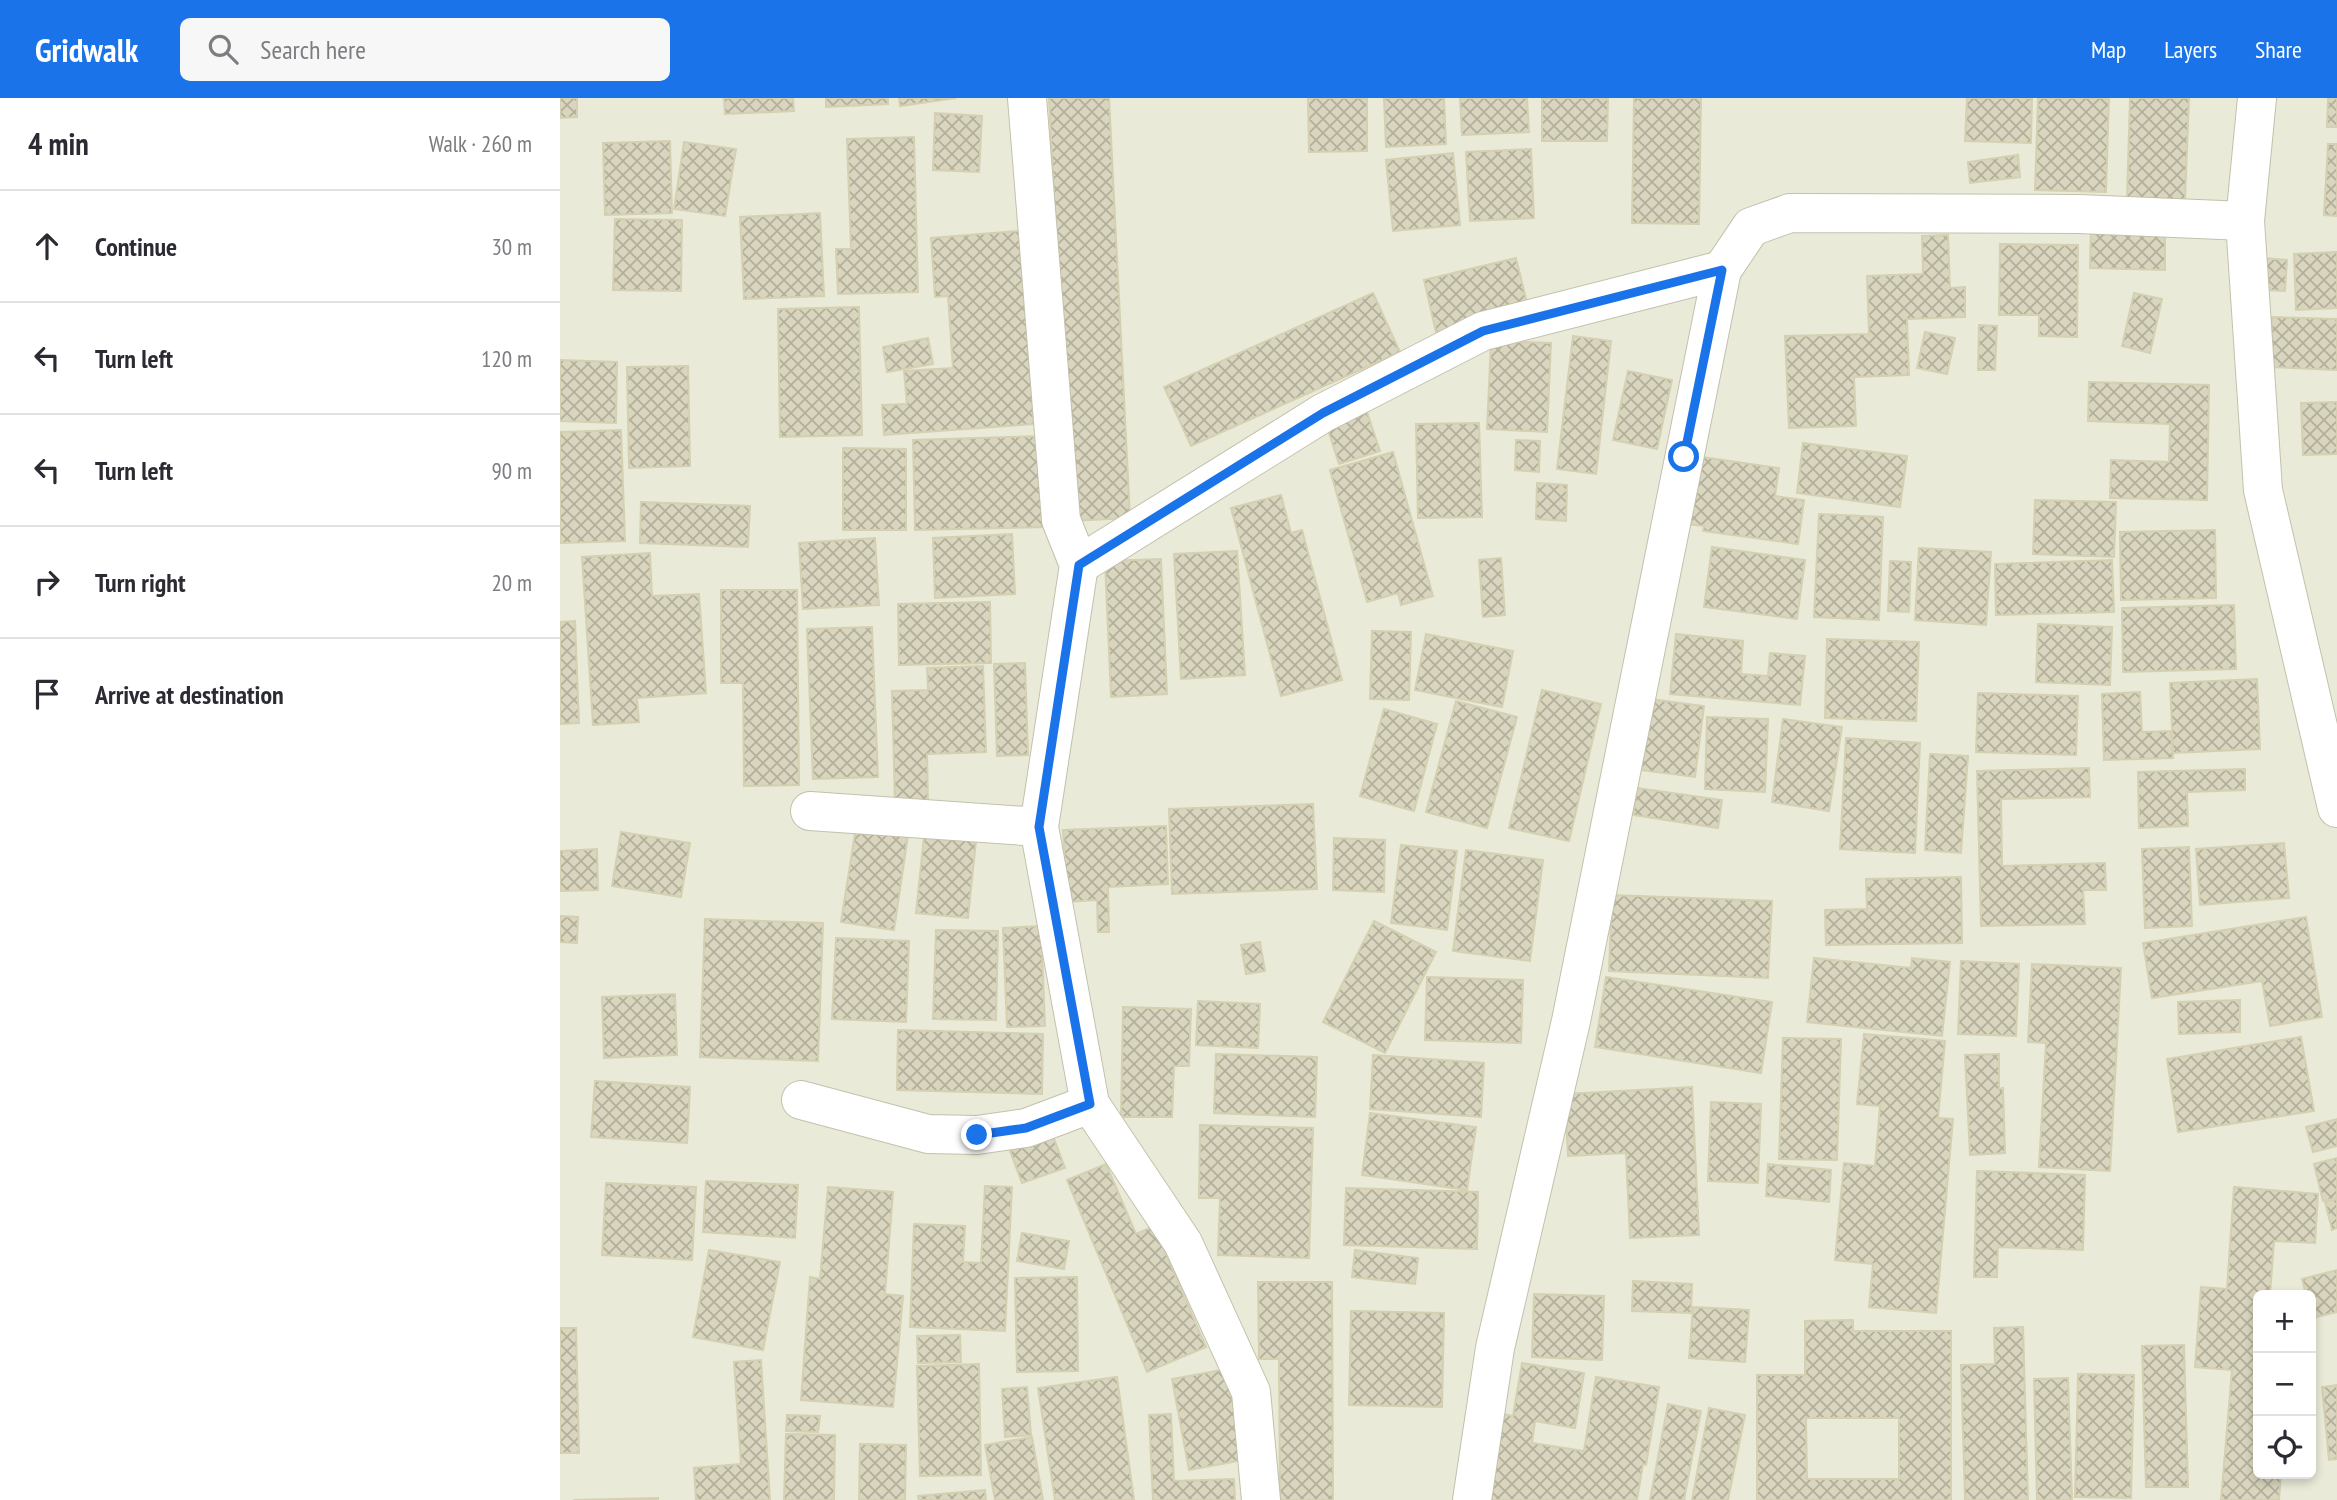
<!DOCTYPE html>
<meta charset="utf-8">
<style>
:root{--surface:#fff;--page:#f7f7f7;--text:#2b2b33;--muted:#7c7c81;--line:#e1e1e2;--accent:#1a73e8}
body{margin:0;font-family:"PT Sans Narrow",sans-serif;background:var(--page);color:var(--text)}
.controls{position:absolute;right:21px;bottom:21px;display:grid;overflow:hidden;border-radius:10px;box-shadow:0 4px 10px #0003}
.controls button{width:63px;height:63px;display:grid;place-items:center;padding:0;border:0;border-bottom:2px solid var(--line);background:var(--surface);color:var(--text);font:35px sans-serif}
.stop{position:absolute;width:21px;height:21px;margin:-16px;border:5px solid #1a73e8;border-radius:50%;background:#fff}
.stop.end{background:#1a73e8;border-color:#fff;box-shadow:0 2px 7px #0008}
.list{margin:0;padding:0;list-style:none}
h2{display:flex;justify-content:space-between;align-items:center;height:91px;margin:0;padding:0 28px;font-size:30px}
h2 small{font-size:23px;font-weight:400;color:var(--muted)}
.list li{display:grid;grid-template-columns:46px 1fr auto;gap:21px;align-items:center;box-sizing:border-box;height:112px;padding:0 28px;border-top:2px solid var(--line)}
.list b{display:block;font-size:26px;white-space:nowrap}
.list em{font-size:23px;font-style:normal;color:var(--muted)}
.icon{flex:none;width:38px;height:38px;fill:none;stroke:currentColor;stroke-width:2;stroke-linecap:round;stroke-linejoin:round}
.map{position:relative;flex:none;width:1777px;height:1402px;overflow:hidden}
header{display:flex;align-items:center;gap:42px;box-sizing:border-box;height:98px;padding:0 35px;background:var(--accent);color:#fff}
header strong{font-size:33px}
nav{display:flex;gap:38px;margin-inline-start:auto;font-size:24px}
.search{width:490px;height:63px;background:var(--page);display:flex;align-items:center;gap:18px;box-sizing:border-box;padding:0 24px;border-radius:10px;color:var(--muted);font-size:26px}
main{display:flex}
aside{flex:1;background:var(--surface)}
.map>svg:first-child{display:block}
.residential{fill:#eaead8;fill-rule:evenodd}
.building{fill:url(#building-cross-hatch);stroke:#d4d0b1;stroke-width:2;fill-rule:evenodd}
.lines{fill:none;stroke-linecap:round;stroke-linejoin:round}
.minor-casing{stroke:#c3c1ab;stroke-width:40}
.minor{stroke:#fff;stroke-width:38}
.route{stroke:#1a73e8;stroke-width:9}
</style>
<header>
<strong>Gridwalk</strong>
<div class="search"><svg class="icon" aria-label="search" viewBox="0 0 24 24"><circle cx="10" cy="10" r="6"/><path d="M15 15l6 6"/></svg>Search here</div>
<nav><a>Map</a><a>Layers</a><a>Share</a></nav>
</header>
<main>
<aside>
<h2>4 min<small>Walk · 260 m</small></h2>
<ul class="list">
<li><svg class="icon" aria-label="ahead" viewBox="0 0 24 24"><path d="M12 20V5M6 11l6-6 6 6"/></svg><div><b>Continue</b></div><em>30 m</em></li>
<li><svg class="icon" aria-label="left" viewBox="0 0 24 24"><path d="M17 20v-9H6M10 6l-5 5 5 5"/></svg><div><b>Turn left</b></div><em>120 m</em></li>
<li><svg class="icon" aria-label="left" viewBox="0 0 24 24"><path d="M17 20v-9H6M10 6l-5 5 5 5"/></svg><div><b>Turn left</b></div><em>90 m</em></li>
<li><svg class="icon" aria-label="right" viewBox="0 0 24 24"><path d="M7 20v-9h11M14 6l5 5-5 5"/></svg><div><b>Turn right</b></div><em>20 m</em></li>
<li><svg class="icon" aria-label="arrive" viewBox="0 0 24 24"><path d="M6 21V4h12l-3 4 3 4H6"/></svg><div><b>Arrive at destination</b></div></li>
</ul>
</aside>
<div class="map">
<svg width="1777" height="1402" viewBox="0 0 1777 1402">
<defs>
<pattern id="building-cross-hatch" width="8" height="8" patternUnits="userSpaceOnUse" patternTransform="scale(1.75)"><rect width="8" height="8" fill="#d9d5be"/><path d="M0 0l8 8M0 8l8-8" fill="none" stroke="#b2af9b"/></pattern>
</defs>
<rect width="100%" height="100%" fill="#f6f6ea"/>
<path class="residential" d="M 0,0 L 1777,0 L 1777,1402 L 0,1402 ZM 1698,1197 L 1751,1197 L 1751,1376 L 1698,1376 Z"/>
<g class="building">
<path d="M 0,0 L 17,0 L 17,19 L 0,20 Z"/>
<path d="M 164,0 L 233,0 L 234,13 L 165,16 Z"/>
<path d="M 266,0 L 328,0 L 328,6 L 266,9 Z"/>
<path d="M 339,0 L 396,0 L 340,8 Z"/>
<path d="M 489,0 L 549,0 L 570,420 L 510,423 Z"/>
<path d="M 748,0 L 807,0 L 807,53 L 749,54 Z"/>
<path d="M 824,0 L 884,0 L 886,46 L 826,49 Z"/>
<path d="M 900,0 L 967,0 L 969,34 L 902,37 Z"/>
<path d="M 982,0 L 1048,0 L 1047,43 L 982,43 Z"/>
<path d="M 1074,0 L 1141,0 L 1139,126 L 1072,125 Z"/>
<path d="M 1407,0 L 1472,0 L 1471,45 L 1405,43 Z"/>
<path d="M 1478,0 L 1549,0 L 1546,94 L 1475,92 Z"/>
<path d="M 1570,0 L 1629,0 L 1625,102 L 1567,100 Z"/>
<path d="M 1768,0 L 1777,0 L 1777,29 L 1767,29 Z"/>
<path d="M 375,15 L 422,18 L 419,74 L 373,72 Z"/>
<path d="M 354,39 L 358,194 L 278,196 L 276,151 L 291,151 L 287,41 Z"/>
<path d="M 110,43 L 112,115 L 45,117 L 43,45 Z"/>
<path d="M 124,44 L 176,51 L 165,118 L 114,111 Z"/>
<path d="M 1768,46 L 1777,46 L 1777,118 L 1764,117 Z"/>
<path d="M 971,51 L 974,120 L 910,123 L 906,54 Z"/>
<path d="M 893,55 L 900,127 L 833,133 L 826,62 Z"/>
<path d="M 1458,57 L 1460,79 L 1410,85 L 1408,64 Z"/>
<path d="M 260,115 L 264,198 L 184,201 L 180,119 Z"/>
<path d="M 55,121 L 122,122 L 121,193 L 53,192 Z"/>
<path d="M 1531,127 L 1605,129 L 1605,172 L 1530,170 Z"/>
<path d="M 459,133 L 474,326 L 324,337 L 322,307 L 347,306 L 344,273 L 393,270 L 388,198 L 375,199 L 371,140 Z"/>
<path d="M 1388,137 L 1390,190 L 1405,189 L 1405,219 L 1347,221 L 1349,277 L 1294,279 L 1296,328 L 1229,330 L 1225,238 L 1309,236 L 1307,178 L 1363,176 L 1362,138 Z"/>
<path d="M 1440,146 L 1518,147 L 1517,239 L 1479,238 L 1479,217 L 1439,217 Z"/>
<path d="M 1777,154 L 1777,210 L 1736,212 L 1734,156 Z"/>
<path d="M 956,160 L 969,213 L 876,234 L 864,182 Z"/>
<path d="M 1703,160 L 1727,162 L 1725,193 L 1702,192 Z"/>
<path d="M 813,195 L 840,254 L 631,348 L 604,289 Z"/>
<path d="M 1574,195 L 1602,201 L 1590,255 L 1562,248 Z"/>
<path d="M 299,209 L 302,337 L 220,339 L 218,211 Z"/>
<path d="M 1712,219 L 1777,221 L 1777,272 L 1710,269 Z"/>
<path d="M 1419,227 L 1437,228 L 1435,272 L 1418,272 Z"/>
<path d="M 1365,234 L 1395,240 L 1387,276 L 1357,270 Z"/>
<path d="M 1013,238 L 1051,243 L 1036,376 L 997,371 Z"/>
<path d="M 368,240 L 373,266 L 327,274 L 323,249 Z"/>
<path d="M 931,243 L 991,245 L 987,334 L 927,331 Z"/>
<path d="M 0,262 L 57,264 L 56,325 L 0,323 Z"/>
<path d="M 128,268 L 130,368 L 69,370 L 67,269 Z"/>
<path d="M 1068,273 L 1112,282 L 1097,351 L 1053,342 Z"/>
<path d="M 1529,284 L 1649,287 L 1647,402 L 1550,400 L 1551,362 L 1609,364 L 1610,326 L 1528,323 Z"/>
<path d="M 1777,304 L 1777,356 L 1743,357 L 1741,305 Z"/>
<path d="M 806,311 L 820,353 L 779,366 L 765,323 Z"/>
<path d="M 919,325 L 922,419 L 858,420 L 856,326 Z"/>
<path d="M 61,332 L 65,443 L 0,445 L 0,334 Z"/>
<path d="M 484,338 L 486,429 L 355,432 L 353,342 Z"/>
<path d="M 956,342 L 980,343 L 979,374 L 955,372 Z"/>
<path d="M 1243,345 L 1347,358 L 1340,409 L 1237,395 Z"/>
<path d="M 283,350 L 346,351 L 346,432 L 283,432 Z"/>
<path d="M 833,354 L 873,498 L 841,507 L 838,495 L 807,504 L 770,372 Z"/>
<path d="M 1135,358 L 1219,370 L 1215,398 L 1244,402 L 1238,446 L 1143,433 L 1144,428 L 1126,426 Z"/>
<path d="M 977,385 L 1007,387 L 1006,423 L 976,421 Z"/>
<path d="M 721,397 L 731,435 L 742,432 L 782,582 L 721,598 L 671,410 Z"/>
<path d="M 1475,402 L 1556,404 L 1554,459 L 1473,456 Z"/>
<path d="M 81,404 L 190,408 L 188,449 L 80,445 Z"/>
<path d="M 1259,416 L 1323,419 L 1319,522 L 1254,519 Z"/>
<path d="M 1655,432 L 1656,500 L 1561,502 L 1560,434 Z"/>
<path d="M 452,436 L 455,496 L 375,500 L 373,440 Z"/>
<path d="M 315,440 L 319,507 L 243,511 L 239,445 Z"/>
<path d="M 1152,449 L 1245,462 L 1237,521 L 1144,509 Z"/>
<path d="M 1359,450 L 1431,454 L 1426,527 L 1355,522 Z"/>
<path d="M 677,453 L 685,577 L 621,581 L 614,456 Z"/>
<path d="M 90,455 L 92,498 L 139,496 L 146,595 L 77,600 L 79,624 L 33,627 L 22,459 Z"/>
<path d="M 941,460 L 945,517 L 923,519 L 919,462 Z"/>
<path d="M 601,461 L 607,596 L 551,599 L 545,463 Z"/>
<path d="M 1552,462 L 1554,514 L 1436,517 L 1435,466 Z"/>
<path d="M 1330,463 L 1351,464 L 1349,514 L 1328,513 Z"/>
<path d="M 161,492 L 237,492 L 239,687 L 184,688 L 183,585 L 161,585 Z"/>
<path d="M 430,504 L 431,565 L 339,567 L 338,506 Z"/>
<path d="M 1674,507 L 1676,571 L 1563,574 L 1562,510 Z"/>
<path d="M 15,523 L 19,625 L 0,626 L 0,524 Z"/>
<path d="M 1478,526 L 1552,529 L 1550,587 L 1476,584 Z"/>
<path d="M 312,529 L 318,679 L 253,681 L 247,531 Z"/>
<path d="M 812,533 L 851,534 L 849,602 L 810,601 Z"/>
<path d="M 866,536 L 953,553 L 942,609 L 855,592 Z"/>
<path d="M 1116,536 L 1183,543 L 1181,576 L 1208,578 L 1210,555 L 1245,558 L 1240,607 L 1110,596 Z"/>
<path d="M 1267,541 L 1359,544 L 1356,623 L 1265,620 Z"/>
<path d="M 465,565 L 468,657 L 437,658 L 434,566 Z"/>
<path d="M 423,568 L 426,654 L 367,656 L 368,705 L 335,706 L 332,593 L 368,592 L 367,570 Z"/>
<path d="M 1697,581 L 1700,651 L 1613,655 L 1610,585 Z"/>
<path d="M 982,592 L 1041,606 L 1009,743 L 949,730 Z"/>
<path d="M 1580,594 L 1582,634 L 1611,633 L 1613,660 L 1544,662 L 1542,596 Z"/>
<path d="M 1418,595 L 1518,598 L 1516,657 L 1416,654 Z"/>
<path d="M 1090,601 L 1144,608 L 1135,679 L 1080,672 Z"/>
<path d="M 896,603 L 957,619 L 927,730 L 866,714 Z"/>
<path d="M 824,611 L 877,626 L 854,713 L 800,698 Z"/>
<path d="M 1147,619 L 1208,621 L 1205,694 L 1145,691 Z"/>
<path d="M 1223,621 L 1282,629 L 1269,713 L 1212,704 Z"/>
<path d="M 1286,640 L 1360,645 L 1355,755 L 1280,751 Z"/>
<path d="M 1370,656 L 1408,658 L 1401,755 L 1365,752 Z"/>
<path d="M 1529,670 L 1530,699 L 1441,701 L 1442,768 L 1545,765 L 1546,792 L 1523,792 L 1525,826 L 1421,828 L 1417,673 Z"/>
<path d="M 1685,671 L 1685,692 L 1627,694 L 1628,728 L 1579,730 L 1578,674 Z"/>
<path d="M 1077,690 L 1162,702 L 1158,730 L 1073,717 Z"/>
<path d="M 753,706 L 757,791 L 612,796 L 609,711 Z"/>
<path d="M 606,728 L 608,786 L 548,789 L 549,834 L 538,834 L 537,802 L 507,804 L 503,732 Z"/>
<path d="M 296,729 L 348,737 L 334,832 L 281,824 Z"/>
<path d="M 61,734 L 130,745 L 121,799 L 52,788 Z"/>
<path d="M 364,738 L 416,743 L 408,820 L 356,815 Z"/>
<path d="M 774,740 L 825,742 L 824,794 L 773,792 Z"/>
<path d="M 1724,745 L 1729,800 L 1640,807 L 1636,751 Z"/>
<path d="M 841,747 L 897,753 L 887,832 L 831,825 Z"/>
<path d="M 1629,749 L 1632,828 L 1585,830 L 1582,751 Z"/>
<path d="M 37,751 L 38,792 L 0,793 L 0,753 Z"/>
<path d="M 906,752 L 983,762 L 970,863 L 893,853 Z"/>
<path d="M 1401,779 L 1402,845 L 1266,847 L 1265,812 L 1307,811 L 1306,781 Z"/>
<path d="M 1052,797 L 1212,803 L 1208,880 L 1049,873 Z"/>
<path d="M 0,818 L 18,819 L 17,845 L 0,844 Z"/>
<path d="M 1746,819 L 1762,919 L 1710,928 L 1702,883 L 1592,900 L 1583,845 Z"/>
<path d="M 145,821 L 263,825 L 258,963 L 140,959 Z"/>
<path d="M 814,823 L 876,854 L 825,955 L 763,924 Z"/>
<path d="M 481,828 L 485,928 L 447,929 L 443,830 Z"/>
<path d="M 376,832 L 438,833 L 436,922 L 373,921 Z"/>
<path d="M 276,840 L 349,843 L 346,924 L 272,921 Z"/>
<path d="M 700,844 L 705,873 L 686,876 L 681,847 Z"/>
<path d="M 1254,860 L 1351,870 L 1352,860 L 1390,864 L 1382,938 L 1247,924 Z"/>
<path d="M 1401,863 L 1459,866 L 1456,938 L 1398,936 Z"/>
<path d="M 1472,866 L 1561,870 L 1550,1073 L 1479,1069 L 1486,945 L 1468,944 Z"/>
<path d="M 867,879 L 963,882 L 961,945 L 865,942 Z"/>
<path d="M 1046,879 L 1212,904 L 1201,975 L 1035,949 Z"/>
<path d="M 115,896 L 117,957 L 44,960 L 42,899 Z"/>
<path d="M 1680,902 L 1680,934 L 1619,936 L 1618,904 Z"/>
<path d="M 638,903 L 700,906 L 698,950 L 636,947 Z"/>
<path d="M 563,909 L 631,911 L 629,968 L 614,968 L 612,1019 L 561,1019 Z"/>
<path d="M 338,932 L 483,936 L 482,996 L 337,992 Z"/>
<path d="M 1304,936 L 1385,943 L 1378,1020 L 1393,1021 L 1376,1215 L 1309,1209 L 1313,1166 L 1275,1162 L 1284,1065 L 1315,1068 L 1320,1008 L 1297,1006 Z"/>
<path d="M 1741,939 L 1754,1013 L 1618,1034 L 1607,961 Z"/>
<path d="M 1223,940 L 1281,941 L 1277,1062 L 1219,1061 Z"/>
<path d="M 656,956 L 757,959 L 755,1019 L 654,1015 Z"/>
<path d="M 1439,956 L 1439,991 L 1443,990 L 1445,1055 L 1410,1057 L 1405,957 Z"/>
<path d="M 813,957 L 924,965 L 921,1019 L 810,1011 Z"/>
<path d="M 35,983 L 130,989 L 127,1045 L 31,1039 Z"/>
<path d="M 1132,989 L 1139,1137 L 1070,1140 L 1066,1055 L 1008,1058 L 1005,996 Z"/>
<path d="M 1151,1004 L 1201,1006 L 1198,1085 L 1148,1083 Z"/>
<path d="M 810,1015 L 916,1029 L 907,1092 L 802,1077 Z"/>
<path d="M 1777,1021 L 1777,1048 L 1753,1054 L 1746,1029 Z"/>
<path d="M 640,1027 L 753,1030 L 749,1160 L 658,1157 L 660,1100 L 639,1100 Z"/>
<path d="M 493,1038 L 505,1070 L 462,1085 L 450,1053 Z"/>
<path d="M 1777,1060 L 1777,1100 L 1763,1103 L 1754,1066 Z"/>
<path d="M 546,1066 L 576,1136 L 594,1128 L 646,1249 L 587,1274 L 507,1082 Z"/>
<path d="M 1208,1066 L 1271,1072 L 1269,1104 L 1206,1098 Z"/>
<path d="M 1417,1073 L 1525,1077 L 1523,1152 L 1438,1149 L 1437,1179 L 1414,1179 Z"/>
<path d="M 146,1083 L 238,1087 L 235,1140 L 143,1134 Z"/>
<path d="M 46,1085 L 136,1089 L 132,1162 L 42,1157 Z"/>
<path d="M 425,1088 L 452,1089 L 445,1233 L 350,1229 L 354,1126 L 405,1128 L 403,1164 L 421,1165 Z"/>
<path d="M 268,1089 L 333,1094 L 325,1196 L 343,1198 L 333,1309 L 241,1302 L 250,1179 L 260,1181 Z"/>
<path d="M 1674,1089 L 1758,1096 L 1755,1145 L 1714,1143 L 1710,1197 L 1698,1197 L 1698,1376 L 1721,1376 L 1719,1402 L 1661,1402 L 1672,1272 L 1635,1269 L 1641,1189 L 1667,1191 Z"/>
<path d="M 786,1090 L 918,1094 L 917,1151 L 784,1147 Z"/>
<path d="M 1777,1101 L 1777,1130 L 1772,1132 L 1765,1104 Z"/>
<path d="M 462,1135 L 509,1143 L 504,1171 L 457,1163 Z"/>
<path d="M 149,1152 L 220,1164 L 203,1252 L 133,1239 Z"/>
<path d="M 795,1152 L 858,1160 L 855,1186 L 792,1179 Z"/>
<path d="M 1777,1172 L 1777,1214 L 1752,1220 L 1751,1197 L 1746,1197 L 1742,1181 Z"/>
<path d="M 517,1179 L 518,1273 L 457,1274 L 455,1180 Z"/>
<path d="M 1073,1183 L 1132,1186 L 1131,1215 L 1072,1213 Z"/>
<path d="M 698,1184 L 772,1184 L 773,1402 L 720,1402 L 719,1261 L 699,1261 Z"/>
<path d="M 974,1196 L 1044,1198 L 1042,1262 L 972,1259 Z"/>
<path d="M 1133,1209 L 1189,1212 L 1185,1264 L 1129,1260 Z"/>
<path d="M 791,1213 L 884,1215 L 882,1309 L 789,1307 Z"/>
<path d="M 1293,1222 L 1293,1233 L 1391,1233 L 1391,1402 L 1197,1402 L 1197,1277 L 1245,1277 L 1245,1223 ZM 1246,1320 L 1339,1320 L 1339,1381 L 1247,1381 Z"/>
<path d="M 1463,1229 L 1468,1402 L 1405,1402 L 1401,1267 L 1435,1266 L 1434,1230 Z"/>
<path d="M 0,1230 L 16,1230 L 19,1355 L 0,1355 Z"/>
<path d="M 400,1237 L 401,1264 L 358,1265 L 357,1238 Z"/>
<path d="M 1624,1247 L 1628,1389 L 1586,1389 L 1582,1248 Z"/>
<path d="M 201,1262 L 210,1402 L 136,1402 L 134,1370 L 181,1366 L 174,1264 Z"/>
<path d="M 962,1265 L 1024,1275 L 1015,1330 L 975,1323 L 972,1345 L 1024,1353 L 1036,1279 L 1099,1289 L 1086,1367 L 1083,1366 L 1077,1402 L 924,1402 L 938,1315 L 953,1318 Z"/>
<path d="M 419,1266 L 421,1377 L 360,1378 L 357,1268 Z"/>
<path d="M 667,1271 L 683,1362 L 629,1372 L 612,1281 Z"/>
<path d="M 1518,1276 L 1574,1277 L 1571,1400 L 1515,1399 Z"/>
<path d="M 557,1279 L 574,1402 L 495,1402 L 478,1290 Z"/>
<path d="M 1508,1280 L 1512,1402 L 1477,1402 L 1474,1281 Z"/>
<path d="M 1777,1287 L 1777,1361 L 1769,1362 L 1762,1289 Z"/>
<path d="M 467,1289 L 471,1337 L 445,1339 L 442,1291 Z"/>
<path d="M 1108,1306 L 1141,1313 L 1124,1402 L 1090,1402 Z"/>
<path d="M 1149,1310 L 1185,1317 L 1168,1402 L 1132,1402 Z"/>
<path d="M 611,1316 L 614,1383 L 674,1381 L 675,1402 L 593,1402 L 589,1317 Z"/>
<path d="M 227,1317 L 260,1318 L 258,1334 L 226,1333 Z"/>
<path d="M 226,1336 L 275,1337 L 274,1402 L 224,1402 Z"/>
<path d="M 472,1339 L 483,1402 L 435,1402 L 425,1347 Z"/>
<path d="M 300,1346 L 346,1347 L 345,1402 L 299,1402 Z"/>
<path d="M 425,1392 L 426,1402 L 359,1402 L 358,1398 Z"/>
<path d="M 98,1400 L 98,1402 L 13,1402 Z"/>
</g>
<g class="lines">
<g class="minor-casing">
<g id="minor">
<path d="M 467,0 L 501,422 L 519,467 L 479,729 L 530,1006 L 623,1145 L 691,1294 L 701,1402"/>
<path d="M 1697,0 L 1685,123 L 1703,392 L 1777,710"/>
<path d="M 519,467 L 763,315 L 923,233 L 1162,172"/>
<path d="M 250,713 L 479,729"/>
<path d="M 241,1002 L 368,1036 L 417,1037 L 466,1030 L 530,1006"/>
<path d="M 912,1402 L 935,1250 L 1011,923 L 1162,172 L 1191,129 L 1230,115 L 1519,116 L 1685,123"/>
</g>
</g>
<use href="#minor" class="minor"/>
</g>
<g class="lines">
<path class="route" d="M 417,1037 L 466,1030 L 530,1006 L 479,729 L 519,467 L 763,315 L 923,233 L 1162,172 L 1124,359"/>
</g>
</svg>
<div class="controls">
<button>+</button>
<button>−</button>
<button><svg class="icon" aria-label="locate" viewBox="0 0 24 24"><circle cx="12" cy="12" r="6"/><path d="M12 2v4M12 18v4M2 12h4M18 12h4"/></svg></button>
</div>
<div class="stop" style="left:1124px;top:359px"></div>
<div class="stop end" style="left:417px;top:1037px"></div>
</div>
</main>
